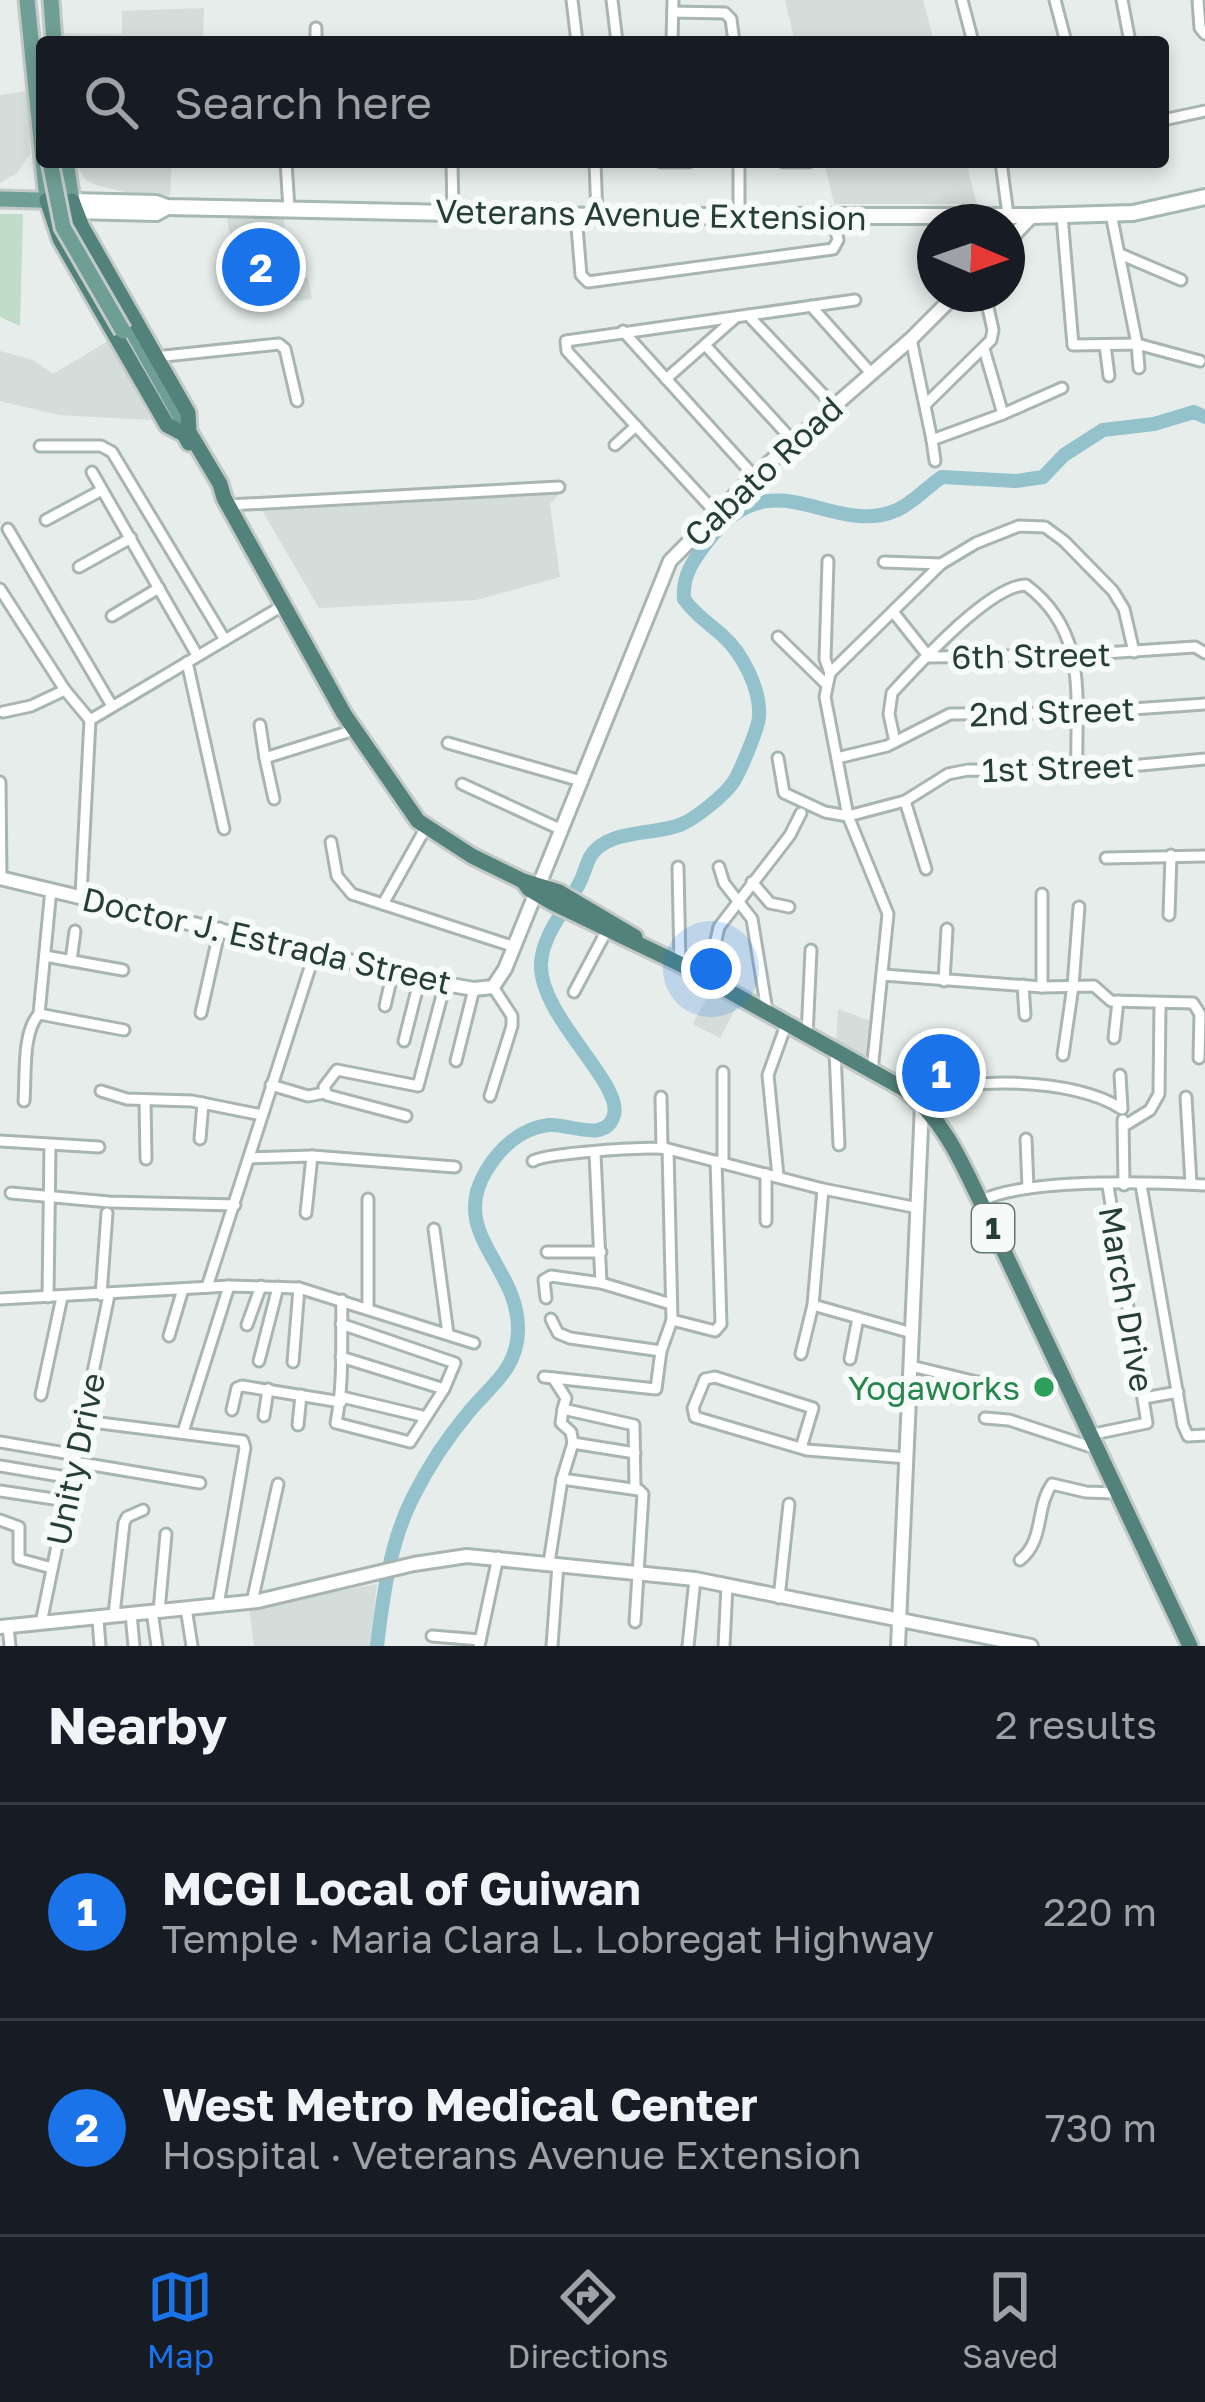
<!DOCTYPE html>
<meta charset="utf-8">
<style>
:root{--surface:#171b24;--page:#20242c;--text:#f1f3f6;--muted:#9ea1a6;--line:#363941;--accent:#1a73e8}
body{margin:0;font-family:"Golos Text",sans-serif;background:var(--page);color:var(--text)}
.compass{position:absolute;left:917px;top:204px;width:108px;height:108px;border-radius:50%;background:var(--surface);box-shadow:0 6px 18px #0003;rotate:92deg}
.you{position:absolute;left:711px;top:969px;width:42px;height:42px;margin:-30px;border:9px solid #fff;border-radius:50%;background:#1a73e8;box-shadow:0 0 0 18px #1a73e833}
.badge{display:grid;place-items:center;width:78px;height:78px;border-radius:50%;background:var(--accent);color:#fff;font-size:39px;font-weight:700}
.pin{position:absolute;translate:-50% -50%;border:6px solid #fff;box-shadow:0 3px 12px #0006}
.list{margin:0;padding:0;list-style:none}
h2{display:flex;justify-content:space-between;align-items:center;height:156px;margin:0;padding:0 48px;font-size:51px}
h2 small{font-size:39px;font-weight:400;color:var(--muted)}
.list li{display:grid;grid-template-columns:78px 1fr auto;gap:36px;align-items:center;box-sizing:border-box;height:216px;padding:0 48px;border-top:3px solid var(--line)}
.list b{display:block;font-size:45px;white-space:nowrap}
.list p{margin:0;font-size:39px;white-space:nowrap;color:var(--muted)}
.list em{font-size:39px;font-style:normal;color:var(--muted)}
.icon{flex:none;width:66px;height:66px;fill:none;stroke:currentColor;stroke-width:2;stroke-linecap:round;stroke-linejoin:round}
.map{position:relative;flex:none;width:1205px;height:1646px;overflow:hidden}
.search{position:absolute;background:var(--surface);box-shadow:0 6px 18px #0003;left:36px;right:36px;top:36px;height:132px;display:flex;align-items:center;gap:30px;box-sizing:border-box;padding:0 42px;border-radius:12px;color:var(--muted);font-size:45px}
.sheet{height:588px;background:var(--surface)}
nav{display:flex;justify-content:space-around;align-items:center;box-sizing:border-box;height:168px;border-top:3px solid var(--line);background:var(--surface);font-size:33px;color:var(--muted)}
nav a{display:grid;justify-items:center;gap:6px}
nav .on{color:var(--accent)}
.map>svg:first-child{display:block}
.built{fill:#d4ddd9}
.green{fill:#c1dcc9}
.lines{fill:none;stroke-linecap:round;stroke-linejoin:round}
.river{stroke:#94c2cc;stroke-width:14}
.minor-casing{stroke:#a9b5b1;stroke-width:15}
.tertiary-casing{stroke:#a9b5b1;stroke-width:18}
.secondary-casing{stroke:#a5b8b2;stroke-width:20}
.primary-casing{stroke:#c2c9c7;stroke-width:21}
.trunk-casing{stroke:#c2c9c7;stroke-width:21}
.minor{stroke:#fff;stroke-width:9}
.tertiary{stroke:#fff;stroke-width:12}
.secondary{stroke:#fff;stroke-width:14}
.primary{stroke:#6f9e94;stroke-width:15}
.trunk{stroke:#52827a;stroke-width:15}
.primary-bridge-casing{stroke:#c2c9c7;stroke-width:21;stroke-linecap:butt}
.primary-bridge{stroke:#6f9e94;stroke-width:15}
.leisure-dot{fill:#2e9e5b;stroke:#f6faf8;stroke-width:4.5}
.labels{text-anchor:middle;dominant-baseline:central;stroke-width:12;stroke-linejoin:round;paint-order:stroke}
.shield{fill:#f6faf8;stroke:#647672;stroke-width:3}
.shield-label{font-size:30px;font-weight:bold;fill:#263e38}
.street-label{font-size:33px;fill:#263e38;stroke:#f6faf8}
.leisure-label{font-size:33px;fill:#27864d;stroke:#f6faf8;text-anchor:end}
</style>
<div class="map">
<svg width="1205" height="1646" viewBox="0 0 1205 1646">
<rect width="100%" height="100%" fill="#e6edea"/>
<g class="built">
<path d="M 785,0 L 923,0 L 934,42 L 795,42 Z"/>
<path d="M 204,8 L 203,42 L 60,42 L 59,33 L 122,34 L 122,11 Z"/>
<path d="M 29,91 L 30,154 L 17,173 L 0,183 L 0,95 Z"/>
<path d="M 74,162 L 172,162 L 170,195 L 133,194 L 96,185 L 86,180 Z"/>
<path d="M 824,162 L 966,162 L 977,204 L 834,204 Z"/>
<path d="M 226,212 L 284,213 L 286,277 L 308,278 L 312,299 L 247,308 L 241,302 Z"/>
<path d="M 108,341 L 151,420 L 59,415 L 0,401 L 0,351 L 33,360 L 53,374 Z"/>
<path d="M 568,484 L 550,504 L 560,577 L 476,600 L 319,608 L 257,502 Z"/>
<path d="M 711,990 L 738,1004 L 720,1038 L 693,1024 Z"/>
<path d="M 838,1009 L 873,1022 L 870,1057 L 836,1042 Z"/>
<path d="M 377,1584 L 370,1646 L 254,1646 L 249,1608 Z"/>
</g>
<path class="green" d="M 0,214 L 23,214 L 20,326 L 0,317 Z"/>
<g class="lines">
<path class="river" d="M 377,1646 C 383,1596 390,1542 413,1497 C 427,1469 448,1437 468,1413 C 490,1386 517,1370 518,1331 C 520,1267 448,1234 486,1171 C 500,1148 521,1128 549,1125 C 568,1123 606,1144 614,1115 C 623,1083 538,1015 541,963 C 543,933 567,908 580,882 C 584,874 586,865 590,857 C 607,828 655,836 682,824 C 696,818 722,797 732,784 C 739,775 758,729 759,717 C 761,690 743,654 723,636 C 709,623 696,616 684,599 C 682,575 694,559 708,541 C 773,454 832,539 897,510 C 913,503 928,486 942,477 L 1016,481 L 1043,477 L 1064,455 L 1103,430 L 1154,424 L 1194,412 L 1205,417"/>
<g class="minor-casing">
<g id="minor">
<path d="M 572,0 L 577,42"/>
<path d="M 612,0 L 617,42"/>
<path d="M 962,0 L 973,42"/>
<path d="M 1055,0 L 1066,42"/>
<path d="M 1122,0 L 1130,42"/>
<path d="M 1198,0 L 1200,28 L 1205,34"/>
<path d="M 673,12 L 725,13 L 731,19 L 734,42"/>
<path d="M 316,28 L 316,42"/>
<path d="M 672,42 L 673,0"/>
<path d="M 1163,120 L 1205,111"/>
<path d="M 286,162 L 289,209"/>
<path d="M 452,162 L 453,213"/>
<path d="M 595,162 L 597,216"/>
<path d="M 661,162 L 689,162"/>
<path d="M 739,162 L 739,215"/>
<path d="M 783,162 L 809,162"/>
<path d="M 1001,162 L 1008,215"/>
<path d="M 1111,214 L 1137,344 L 1139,368"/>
<path d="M 576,215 L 581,275 L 588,282 L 833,249 L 838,240 L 833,217"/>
<path d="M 1062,216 L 1073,345 L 1137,344 L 1200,361"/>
<path d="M 1120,254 L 1181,280"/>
<path d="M 811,306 L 870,372"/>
<path d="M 748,315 L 832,404"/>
<path d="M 623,331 L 754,476"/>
<path d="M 911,339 L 932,440 L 1003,414 L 984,349"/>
<path d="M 1105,345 L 1109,376"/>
<path d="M 706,346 L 793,441"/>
<path d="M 155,357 L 279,344 L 285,349 L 297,401"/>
<path d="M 666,379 L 734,319"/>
<path d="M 925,405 L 991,340 L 993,330 L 985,294"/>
<path d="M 1003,414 L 1062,388"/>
<path d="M 932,440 L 935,461"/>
<path d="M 615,445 L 636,426"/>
<path d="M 40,446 L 101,446 L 112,452 L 225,640"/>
<path d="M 92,472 L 197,655"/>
<path d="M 229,505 L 559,487"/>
<path d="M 715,512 L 567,351 L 566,341 L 855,300"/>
<path d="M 46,520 L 102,490"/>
<path d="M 8,529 L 112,706"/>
<path d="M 828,561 L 825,659 L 830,673"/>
<path d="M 884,562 L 941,564"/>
<path d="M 79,567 L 131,538"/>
<path d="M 0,589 L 65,690 L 90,720"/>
<path d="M 894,613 L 929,657 L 1074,655 L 1195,647 L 1205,653"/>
<path d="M 112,616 L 159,588"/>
<path d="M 778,637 L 825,683"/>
<path d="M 187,662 L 224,829"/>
<path d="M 3,712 L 31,706 L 65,690"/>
<path d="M 260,725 L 265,758"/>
<path d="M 895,742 L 889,714 L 892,693 C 918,665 990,585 1026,585 C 1090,633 1075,699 1077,771"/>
<path d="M 448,743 L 581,781"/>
<path d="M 778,758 L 784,793 L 825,812 L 848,816 L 905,801 L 948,774 L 968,770 L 1077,771 L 1205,759"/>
<path d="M 837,758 L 887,746 L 950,714 L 1075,713 L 1205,704"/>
<path d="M 0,782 L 1,878"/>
<path d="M 462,784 L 562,830"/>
<path d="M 274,799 L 265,758 L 354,730"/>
<path d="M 905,801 L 926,869"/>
<path d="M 331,842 L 337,876 L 352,894 L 515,947"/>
<path d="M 1106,858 L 1205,856"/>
<path d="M 678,867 L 680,964"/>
<path d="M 719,867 L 724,883 L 752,919 L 767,1011"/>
<path d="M 752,882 L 770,903 L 789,907"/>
<path d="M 81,895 L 90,720 L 284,605"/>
<path d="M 383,904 L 425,829"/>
<path d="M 1169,915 L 1171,855"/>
<path d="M 45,956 L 123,970"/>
<path d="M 71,961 L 75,931"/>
<path d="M 883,975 L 1042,987 L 1094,986 L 1111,1001 L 1193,1003 L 1200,1014 L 1199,1058"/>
<path d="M 707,980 L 719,927 L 790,835 L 801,813"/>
<path d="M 944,981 L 947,929"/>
<path d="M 1023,985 L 1025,1015"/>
<path d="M 1042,987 L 1042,894"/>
<path d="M 574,992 L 606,932"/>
<path d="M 385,1006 L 393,971"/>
<path d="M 201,1013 L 220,928"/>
<path d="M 39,1014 L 124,1030"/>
<path d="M 807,1036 L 811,950"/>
<path d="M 1114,1038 L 1118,1001"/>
<path d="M 404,1041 L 420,978"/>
<path d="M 835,1051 L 839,1145"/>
<path d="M 1063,1055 L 1073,986 L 1079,907"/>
<path d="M 456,1061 L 474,989"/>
<path d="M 872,1071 L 888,914 L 848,816 L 825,697 L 830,673 L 941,564 L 976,543 L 1019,526 L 1045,527 L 1064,541 L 1113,591 L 1124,609 L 1134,652"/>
<path d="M 723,1072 L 723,1163"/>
<path d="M 271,1085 L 308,1096 L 324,1093"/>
<path d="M 101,1091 L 127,1099 L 192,1101 L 262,1115"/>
<path d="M 490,1096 L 512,1026 L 512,1016 L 493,987"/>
<path d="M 913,1096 C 965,1077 1074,1077 1122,1109 L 1120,1075"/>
<path d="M 661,1097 L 662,1148"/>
<path d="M 1186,1097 L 1191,1184"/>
<path d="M 24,1101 C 26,1075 22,1032 39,1014 L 51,889"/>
<path d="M 145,1101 L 146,1159"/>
<path d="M 406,1116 L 327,1095 L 324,1087 L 337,1070 L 418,1086 L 445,984"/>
<path d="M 1123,1120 L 1124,1185"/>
<path d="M 1124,1126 L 1150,1110 L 1159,1094 L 1160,1004"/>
<path d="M 200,1139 L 203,1103"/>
<path d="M 1026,1139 L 1028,1188"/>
<path d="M 0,1141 L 99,1147"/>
<path d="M 595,1154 L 601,1283"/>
<path d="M 249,1158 L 312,1156 L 455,1167"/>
<path d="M 533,1161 C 547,1153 649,1146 668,1149"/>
<path d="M 778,1176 L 768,1075 L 786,1025"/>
<path d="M 1141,1185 L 1183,1425 L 1188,1436 L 1205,1435"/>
<path d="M 11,1193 L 109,1202 L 235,1205"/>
<path d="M 980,1201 C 1027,1178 1150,1182 1205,1185"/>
<path d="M 306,1213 L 312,1156"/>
<path d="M 766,1221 L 766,1174"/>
<path d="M 434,1229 L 448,1334"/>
<path d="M 547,1252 L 601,1252"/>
<path d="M 207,1287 L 315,952"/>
<path d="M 101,1295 L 107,1213"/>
<path d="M 48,1297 L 50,1145"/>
<path d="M 546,1298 L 544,1280 L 551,1276 L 601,1283 L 671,1304"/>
<path d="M 0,1299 L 229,1286 L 299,1288 L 474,1343"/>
<path d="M 813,1305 L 912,1333"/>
<path d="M 368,1308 L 368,1199"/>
<path d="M 551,1319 L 558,1333 L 570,1338 L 661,1351"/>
<path d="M 672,1320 L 715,1331 L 721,1324 L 716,1161"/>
<path d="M 341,1324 L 455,1363 L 444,1389 L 410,1442 L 336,1423 C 344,1382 341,1341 342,1300"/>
<path d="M 247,1325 L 261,1286"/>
<path d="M 169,1336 L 183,1289"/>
<path d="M 801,1354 L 813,1305 L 823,1189"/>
<path d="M 341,1357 L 444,1389"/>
<path d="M 850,1359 L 858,1318"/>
<path d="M 259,1361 L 278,1287"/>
<path d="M 293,1362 L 299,1288"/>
<path d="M 911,1366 L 1006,1389"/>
<path d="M 544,1377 L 656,1389 L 661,1351 L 672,1320 L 668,1149 L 823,1189 L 918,1208"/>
<path d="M 553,1378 L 566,1398 L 563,1409 L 634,1425 L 635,1489"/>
<path d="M 41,1395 L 62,1297"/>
<path d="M 342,1397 L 426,1417"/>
<path d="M 1144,1398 L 1178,1392"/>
<path d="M 563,1409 L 561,1423 L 571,1432 L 573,1443"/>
<path d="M 232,1410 L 237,1388 L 242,1386 L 341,1402"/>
<path d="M 264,1416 L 268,1389"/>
<path d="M 985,1418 L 1009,1420 L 1094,1448"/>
<path d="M 84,1421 L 243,1441 L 245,1448 L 218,1605"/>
<path d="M 298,1425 L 301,1395"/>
<path d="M 183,1432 L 229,1286"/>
<path d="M 1089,1435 L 1147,1423 L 1108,1186"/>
<path d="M 0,1442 L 77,1455"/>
<path d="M 801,1448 L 813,1408 L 715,1377 L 705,1379 L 693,1408 L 695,1417 L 807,1450 L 907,1458"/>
<path d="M 75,1462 L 200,1483"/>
<path d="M 0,1466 L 72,1478"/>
<path d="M 562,1479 L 639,1490 L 643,1494 L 635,1622"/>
<path d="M 0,1491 L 67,1501"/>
<path d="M 0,1520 L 19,1527 L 19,1559 L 52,1568"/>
<path d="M 1020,1560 C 1045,1540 1035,1508 1052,1484 L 1086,1492 L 1115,1493"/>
<path d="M 549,1563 L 562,1479 L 573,1443 L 635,1453"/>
<path d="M 779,1598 L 789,1504"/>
<path d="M 252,1602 L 278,1484"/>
<path d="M 186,1608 L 192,1646"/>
<path d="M 152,1611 L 157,1646"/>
<path d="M 159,1611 L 166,1534"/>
<path d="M 131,1614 L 134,1646"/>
<path d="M 114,1615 L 124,1523 L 127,1517 L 143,1510"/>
<path d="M 98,1619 L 100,1646"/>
<path d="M 41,1623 L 109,1295"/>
<path d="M 8,1626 L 10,1646"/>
<path d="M 432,1636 L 480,1640"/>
<path d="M 479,1646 L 498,1557"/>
<path d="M 552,1646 L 558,1564"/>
<path d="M 688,1646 L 695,1579"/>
<path d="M 724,1646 L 727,1586"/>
</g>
</g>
<g class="tertiary-casing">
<g id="tertiary">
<path d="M 1007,242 L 1032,216"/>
<path d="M 0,878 L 445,984 L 474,989 L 493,987 L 505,969 L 670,561 L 754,476 L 911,339 L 956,294"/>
<path d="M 0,1627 L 258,1601 L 414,1564 L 467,1556 L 695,1579 L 1031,1646"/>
<path d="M 898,1646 L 922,1105"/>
</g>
</g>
<g class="secondary-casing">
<g id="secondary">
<path d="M 72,201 L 156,203 L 167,207 L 597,216 L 1032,216 L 1133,213 L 1205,197"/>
<path d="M 75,211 L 156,213 L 167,207"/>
</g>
</g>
<g class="primary-casing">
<g id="primary">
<path d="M 27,0 L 47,200"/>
<path d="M 51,0 L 54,42"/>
<path d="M 0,199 L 72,201 L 66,162"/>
<path d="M 130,327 L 189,432"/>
</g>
</g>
<g class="trunk-casing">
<g id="trunk">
<path d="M 47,200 L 60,239 L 167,425 L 184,434 L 189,443"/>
<path d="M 72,201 L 82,227 L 188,413 L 189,432 L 220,484 L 224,498 L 344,714 L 418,821 L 472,856 L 523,881 L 559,892 L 635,937"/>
<path d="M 523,881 L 529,889 L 553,903 L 680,964 L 904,1089 C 944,1119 963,1165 984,1209 L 1190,1646"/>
</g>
</g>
<use href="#minor" class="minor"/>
<use href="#tertiary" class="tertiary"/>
<use href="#secondary" class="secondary"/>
<use href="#primary" class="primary"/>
<use href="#trunk" class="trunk"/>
<g class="primary-bridge-casing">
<path id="primary-bridge" d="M 50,162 L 63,227 L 123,331"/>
</g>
<use href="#primary-bridge" class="primary-bridge"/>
</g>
<circle class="leisure-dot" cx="1044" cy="1387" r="12"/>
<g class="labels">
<rect class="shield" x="972" y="1204" width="42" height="48" rx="9"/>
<g class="shield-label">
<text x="993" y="1228">1</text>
</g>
<g class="street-label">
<text transform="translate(651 214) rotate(1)">Veterans Avenue Extension</text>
<text transform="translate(763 471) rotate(-43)">Cabato Road</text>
<text transform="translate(1031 655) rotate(-1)">6th Street</text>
<text transform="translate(1052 711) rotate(-2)">2nd Street</text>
<text transform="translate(1058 767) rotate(-2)">1st Street</text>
<text transform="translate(267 940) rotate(13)">Doctor J. Estrada Street</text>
<text transform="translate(1127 1299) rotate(80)">March Drive</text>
<text transform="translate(75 1459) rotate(-78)">Unity Drive</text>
</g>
<g class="leisure-label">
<text x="1020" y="1387">Yogaworks</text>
</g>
</g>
</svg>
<svg class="compass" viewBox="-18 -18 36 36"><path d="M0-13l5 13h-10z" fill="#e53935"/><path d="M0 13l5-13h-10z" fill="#9ea1a6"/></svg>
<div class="you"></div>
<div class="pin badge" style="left:941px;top:1073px">1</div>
<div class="pin badge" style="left:261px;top:267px">2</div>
<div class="search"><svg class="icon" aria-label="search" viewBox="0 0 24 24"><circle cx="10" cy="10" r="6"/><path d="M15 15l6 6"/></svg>Search here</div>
</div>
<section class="sheet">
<h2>Nearby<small>2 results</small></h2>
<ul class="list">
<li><span class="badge">1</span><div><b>MCGI Local of Guiwan</b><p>Temple · Maria Clara L. Lobregat Highway</p></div><em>220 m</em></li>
<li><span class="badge">2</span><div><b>West Metro Medical Center</b><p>Hospital · Veterans Avenue Extension</p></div><em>730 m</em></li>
</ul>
</section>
<nav>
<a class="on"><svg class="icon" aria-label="map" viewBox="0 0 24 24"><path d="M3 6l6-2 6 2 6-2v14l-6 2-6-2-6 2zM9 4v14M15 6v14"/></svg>Map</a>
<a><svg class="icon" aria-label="directions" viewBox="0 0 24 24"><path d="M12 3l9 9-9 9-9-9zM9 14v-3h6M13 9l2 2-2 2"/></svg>Directions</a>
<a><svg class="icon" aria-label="saved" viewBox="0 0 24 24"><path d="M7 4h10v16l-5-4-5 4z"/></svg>Saved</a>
</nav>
